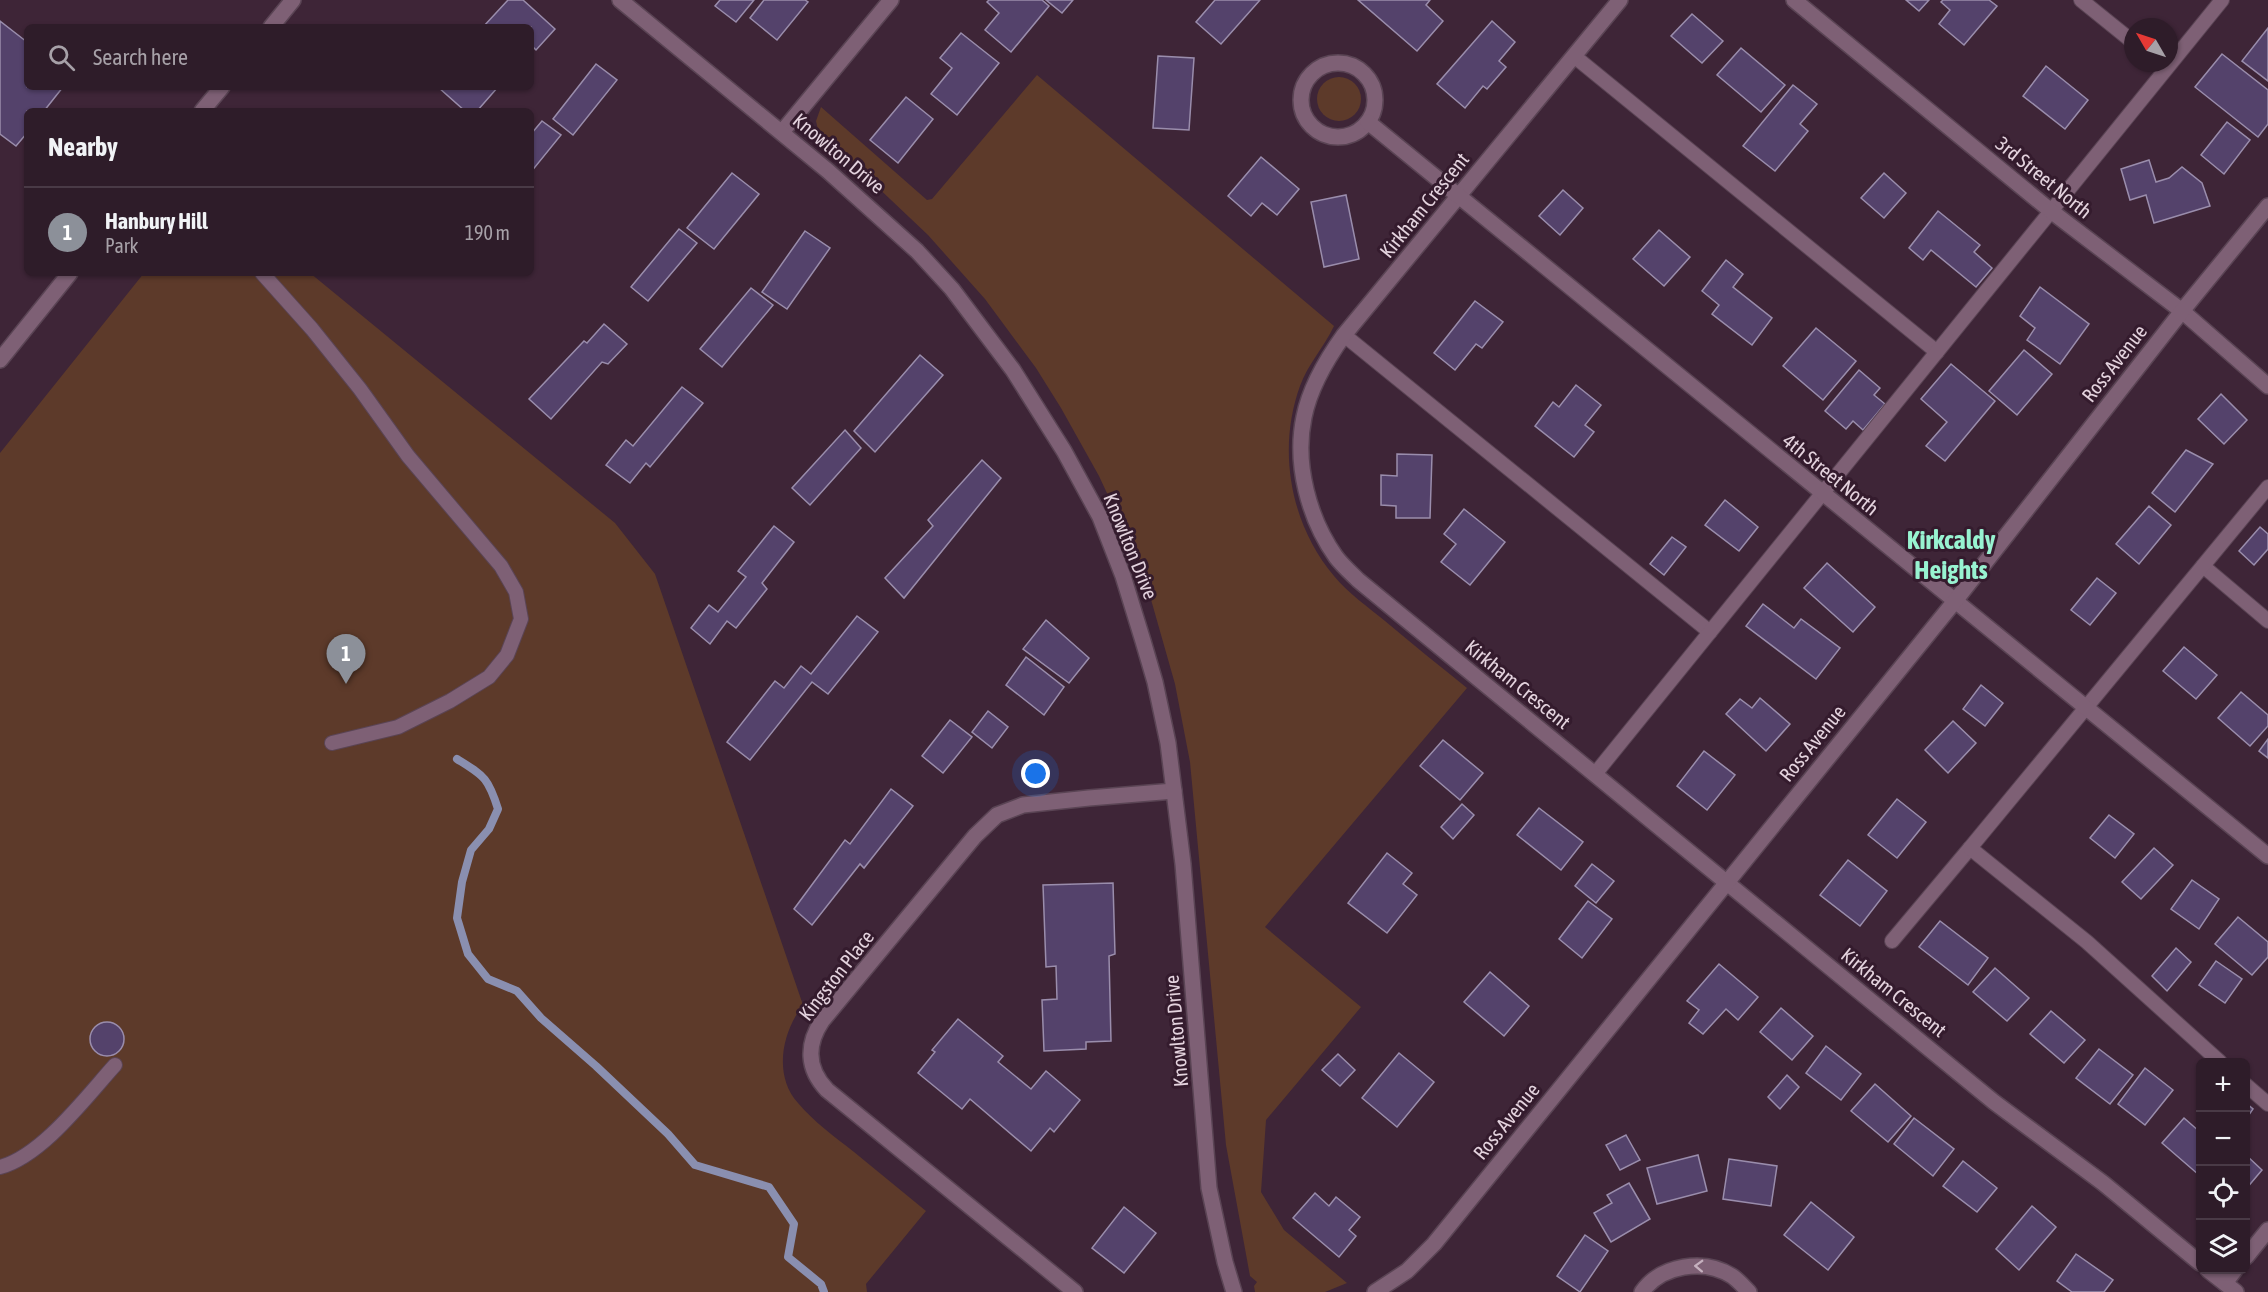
<!DOCTYPE html>
<meta charset="utf-8">
<style>
:root{--surface:#2e1c29;--page:#362531;--text:#f1f3f6;--muted:#a7a1a8;--line:#493a46;--accent:#8c9099}
body{margin:0;font-family:"Asap Condensed",sans-serif;background:var(--page);color:var(--text)}
.controls{position:absolute;right:18px;bottom:18px;display:grid;overflow:hidden;border-radius:9px;box-shadow:0 2px 4px #0004}
.controls button{width:54px;height:54px;display:grid;place-items:center;padding:0;border:0;border-bottom:2px solid var(--line);background:var(--surface);color:var(--text);font:30px sans-serif}
.compass{position:absolute;left:2124px;top:18px;width:54px;height:54px;border-radius:50%;background:var(--surface);box-shadow:0 2px 4px #0004;rotate:309deg}
.you{position:absolute;left:1036px;top:774px;width:21px;height:21px;margin:-15px;border:4px solid #fff;border-radius:50%;background:#1a73e8;box-shadow:0 0 0 9px #1a73e833}
.badge{display:grid;place-items:center;width:39px;height:39px;border-radius:50%;background:var(--accent);color:#fff;font-size:20px;font-weight:700}
.pin{position:absolute;translate:-50% -50px;filter:drop-shadow(0 2px 3px #0008)}
.pin::after{content:'';position:absolute;top:32px;width:21px;height:18px;background:inherit;clip-path:polygon(0 0,100% 0,50% 100%)}
.list{margin:0;padding:0;list-style:none}
h2{display:flex;justify-content:space-between;align-items:center;height:78px;margin:0;padding:0 24px;font-size:26px}
h2 small{font-size:20px;font-weight:400;color:var(--muted)}
.list li{display:grid;grid-template-columns:39px 1fr auto;gap:18px;align-items:center;box-sizing:border-box;height:90px;padding:0 24px;border-top:2px solid var(--line)}
.list b{display:block;font-size:22px;white-space:nowrap}
.list p{margin:0;font-size:20px;white-space:nowrap;color:var(--muted)}
.list em{font-size:20px;font-style:normal;color:var(--muted)}
.icon{flex:none;width:33px;height:33px;fill:none;stroke:currentColor;stroke-width:2;stroke-linecap:round;stroke-linejoin:round}
.map{position:relative;flex:none;width:2268px;height:1292px;overflow:hidden}
.search{position:absolute;background:var(--surface);box-shadow:0 2px 4px #0004;left:24px;top:24px;width:510px;height:66px;display:flex;align-items:center;gap:15px;box-sizing:border-box;padding:0 21px;border-radius:9px;color:var(--muted);font-size:22px}
.panel{position:absolute;background:var(--surface);box-shadow:0 2px 4px #0004;left:24px;top:108px;width:510px;height:168px;border-radius:9px}
.map>svg:first-child{display:block}
.green{fill:#5d3a2a}
.lines{fill:none;stroke-linecap:round;stroke-linejoin:round}
.stream{stroke:#8a8fb0;stroke-width:8}
.building{fill:#54426b;stroke:#9a8dac;stroke-width:1.5}
.lane-casing{stroke:#5a4454;stroke-width:16}
.street-casing{stroke:#5a4454;stroke-width:18}
.secondary-casing{stroke:#5a4454;stroke-width:18}
.lane{stroke:#7e6075;stroke-width:14}
.street{stroke:#7e6075;stroke-width:15}
.secondary{stroke:#7e6075;stroke-width:15}
.oneway{stroke:#c5b0be}
.labels{text-anchor:middle;dominant-baseline:central;stroke-width:6;stroke-linejoin:round;paint-order:stroke}
.street-label{font-size:20px;fill:#e4d3de;stroke:#341b2d}
.district-label{font-size:26px;font-weight:bold;fill:#98f3d1;stroke:#341b2d}
</style>
<div class="map">
<svg width="2268" height="1292" viewBox="0 0 2268 1292">
<rect width="100%" height="100%" fill="#3e2537"/>
<g class="green">
<path d="M 1037,75 L 1334,326 C 1324,347 1308,364 1300,386 C 1277,449 1290,524 1334,576 C 1348,593 1368,607 1385,621 C 1412,644 1440,666 1467,688 L 1265,927 L 1361,1007 L 1266,1120 L 1261,1192 L 1284,1230 L 1347,1283 L 1325,1292 L 1255,1292 L 1254,1286 L 1257,1282 L 1250,1276 L 1226,1145 L 1190,762 L 1175,684 L 1150,596 L 1125,532 L 1099,476 L 1061,408 L 1036,368 L 985,299 L 928,235 L 871,181 L 823,141 L 819,134 L 816,121 L 821,107 L 927,200 L 932,199 Z"/>
<circle cx="1339" cy="99" r="22"/>
<path d="M 144,273 L 310,273 L 615,523 L 655,574 L 803,1005 C 782,1032 773,1075 798,1103 C 814,1122 835,1137 854,1152 C 878,1172 902,1191 926,1211 L 866,1284 L 867,1292 L 0,1292 L 0,453 Z"/>
</g>
<g class="lines">
<path class="stream" d="M 457,759 C 484,776 488,777 498,809 L 489,829 L 471,850 L 462,882 L 457,918 L 468,954 L 488,979 L 517,991 L 541,1018 L 596,1066 L 668,1134 L 695,1165 L 769,1187 L 794,1224 L 788,1257 L 821,1284 L 824,1292"/>
</g>
<g class="building">
<path d="M 508,0 L 523,0 L 555,29 L 536,50 L 533,47 L 531,50 L 531,27 L 483,27 Z"/>
<path d="M 720,0 L 754,0 L 736,22 L 715,6 Z"/>
<path d="M 764,0 L 805,0 L 808,2 L 777,40 L 750,18 Z"/>
<path d="M 989,0 L 1042,0 L 1049,6 L 1011,52 L 985,30 L 999,13 L 987,2 Z"/>
<path d="M 1046,0 L 1073,0 L 1062,13 Z"/>
<path d="M 1215,0 L 1260,0 L 1221,44 L 1196,22 Z"/>
<path d="M 1358,0 L 1430,0 L 1426,5 L 1443,21 L 1417,51 Z"/>
<path d="M 1906,0 L 1929,0 L 1919,11 Z"/>
<path d="M 1943,0 L 1989,0 L 1997,6 L 1964,45 L 1939,24 L 1950,10 L 1941,2 Z"/>
<path d="M 1692,14 L 1723,41 L 1702,63 L 1671,36 Z"/>
<path d="M 0,21 L 27,42 L 27,87 L 63,87 L 44,111 L 27,111 L 27,133 L 16,146 L 0,134 Z"/>
<path d="M 1492,21 L 1515,42 L 1499,61 L 1506,67 L 1487,89 L 1483,86 L 1465,108 L 1437,84 Z"/>
<path d="M 2268,28 L 2268,81 L 2242,61 Z"/>
<path d="M 961,33 L 999,63 L 957,115 L 931,94 L 952,68 L 940,58 Z"/>
<path d="M 1741,48 L 1785,85 L 1761,112 L 1717,75 Z"/>
<path d="M 2222,54 L 2268,90 L 2268,124 L 2258,137 L 2195,87 Z"/>
<path d="M 1158,56 L 1194,58 L 1189,130 L 1153,128 Z"/>
<path d="M 596,64 L 617,80 L 573,135 L 553,119 Z"/>
<path d="M 2046,66 L 2088,100 L 2065,129 L 2023,96 Z"/>
<path d="M 1793,85 L 1817,104 L 1800,124 L 1808,131 L 1775,171 L 1743,146 Z"/>
<path d="M 438,87 L 498,87 L 477,111 L 465,111 Z"/>
<path d="M 906,97 L 933,119 L 898,163 L 870,140 Z"/>
<path d="M 542,121 L 561,135 L 531,172 L 531,134 Z"/>
<path d="M 2227,122 L 2250,140 L 2224,174 L 2201,155 Z"/>
<path d="M 1261,157 L 1299,189 L 1277,215 L 1262,203 L 1251,216 L 1228,196 Z"/>
<path d="M 2149,160 L 2156,182 L 2169,178 L 2182,167 L 2202,183 L 2210,206 L 2154,223 L 2146,195 L 2130,200 L 2121,169 Z"/>
<path d="M 732,173 L 759,194 L 714,249 L 687,228 Z"/>
<path d="M 1884,173 L 1906,193 L 1884,218 L 1861,198 Z"/>
<path d="M 1563,190 L 1583,208 L 1560,235 L 1539,216 Z"/>
<path d="M 1346,195 L 1359,259 L 1324,267 L 1311,202 Z"/>
<path d="M 1938,211 L 1980,245 L 1974,252 L 1992,268 L 1976,287 L 1931,250 L 1923,260 L 1909,248 Z"/>
<path d="M 679,229 L 697,243 L 648,301 L 631,287 Z"/>
<path d="M 1659,230 L 1690,257 L 1664,286 L 1633,259 Z"/>
<path d="M 805,231 L 830,248 L 787,309 L 762,292 Z"/>
<path d="M 1726,260 L 1743,274 L 1733,287 L 1772,318 L 1752,345 L 1712,314 L 1719,305 L 1702,291 Z"/>
<path d="M 2040,287 L 2089,324 L 2060,364 L 2027,340 L 2035,328 L 2020,316 Z"/>
<path d="M 751,288 L 773,305 L 722,367 L 700,349 Z"/>
<path d="M 1475,301 L 1503,322 L 1482,348 L 1476,344 L 1455,370 L 1434,353 Z"/>
<path d="M 604,324 L 627,344 L 608,364 L 602,362 L 551,419 L 529,399 L 584,341 L 587,343 Z"/>
<path d="M 1816,328 L 1856,361 L 1823,400 L 1783,366 Z"/>
<path d="M 2024,350 L 2052,374 L 2017,415 L 1989,391 Z"/>
<path d="M 920,355 L 943,375 L 875,452 L 854,431 Z"/>
<path d="M 1951,364 L 1995,401 L 1945,461 L 1926,446 L 1947,422 L 1921,399 Z"/>
<path d="M 1859,370 L 1880,388 L 1874,395 L 1885,404 L 1863,430 L 1853,421 L 1846,429 L 1825,411 Z"/>
<path d="M 1576,385 L 1601,405 L 1585,425 L 1594,432 L 1574,457 L 1535,426 L 1553,402 L 1559,407 Z"/>
<path d="M 682,387 L 703,403 L 650,467 L 646,463 L 630,483 L 606,465 L 626,440 L 633,446 Z"/>
<path d="M 2221,394 L 2247,420 L 2224,444 L 2198,419 Z"/>
<path d="M 845,430 L 861,448 L 810,505 L 792,488 Z"/>
<path d="M 2186,450 L 2213,464 L 2175,512 L 2152,493 Z"/>
<path d="M 1397,454 L 1432,455 L 1430,518 L 1396,518 L 1396,506 L 1381,505 L 1381,475 L 1397,476 Z"/>
<path d="M 982,460 L 1001,478 L 904,598 L 885,578 L 933,526 L 928,520 Z"/>
<path d="M 1725,500 L 1758,527 L 1739,551 L 1705,525 Z"/>
<path d="M 2149,506 L 2171,525 L 2139,564 L 2116,544 Z"/>
<path d="M 1464,509 L 1505,542 L 1470,585 L 1441,562 L 1456,544 L 1444,534 Z"/>
<path d="M 774,526 L 794,542 L 762,583 L 767,589 L 736,628 L 727,621 L 710,644 L 691,628 L 709,605 L 718,612 L 746,577 L 738,571 Z"/>
<path d="M 2260,527 L 2268,534 L 2268,549 L 2254,565 L 2239,551 Z"/>
<path d="M 1672,537 L 1686,547 L 1664,575 L 1650,564 Z"/>
<path d="M 1827,563 L 1875,607 L 1853,632 L 1804,588 Z"/>
<path d="M 2097,578 L 2116,593 L 2090,625 L 2071,610 Z"/>
<path d="M 1763,604 L 1794,628 L 1801,619 L 1840,648 L 1816,679 L 1746,626 Z"/>
<path d="M 857,616 L 878,632 L 828,694 L 812,682 L 750,760 L 727,742 L 775,681 L 784,688 L 801,666 L 811,674 Z"/>
<path d="M 1046,620 L 1089,658 L 1069,683 L 1023,649 Z"/>
<path d="M 2184,647 L 2217,675 L 2196,699 L 2163,671 Z"/>
<path d="M 1026,657 L 1064,687 L 1044,715 L 1006,685 Z"/>
<path d="M 1981,685 L 2003,703 L 1985,726 L 1963,709 Z"/>
<path d="M 2241,692 L 2268,715 L 2268,726 L 2250,746 L 2218,718 Z"/>
<path d="M 1760,698 L 1790,724 L 1766,751 L 1726,714 L 1740,699 L 1752,708 Z"/>
<path d="M 988,711 L 1008,727 L 992,748 L 972,732 Z"/>
<path d="M 950,720 L 972,737 L 943,773 L 922,756 Z"/>
<path d="M 1953,721 L 1976,743 L 1948,773 L 1925,750 Z"/>
<path d="M 2268,739 L 2268,758 L 2259,751 Z"/>
<path d="M 1443,740 L 1483,773 L 1460,800 L 1420,766 Z"/>
<path d="M 1704,751 L 1735,775 L 1707,810 L 1677,786 Z"/>
<path d="M 891,789 L 913,806 L 864,868 L 860,864 L 812,925 L 794,909 L 845,840 L 850,844 Z"/>
<path d="M 1897,799 L 1926,822 L 1897,858 L 1868,835 Z"/>
<path d="M 1462,804 L 1474,815 L 1453,839 L 1441,827 Z"/>
<path d="M 1539,808 L 1583,842 L 1561,870 L 1517,835 Z"/>
<path d="M 2109,815 L 2134,834 L 2115,858 L 2090,838 Z"/>
<path d="M 2154,848 L 2173,865 L 2141,899 L 2122,882 Z"/>
<path d="M 1387,853 L 1412,873 L 1403,884 L 1417,895 L 1387,933 L 1348,903 Z"/>
<path d="M 1848,860 L 1887,891 L 1860,926 L 1820,895 Z"/>
<path d="M 1592,864 L 1614,881 L 1596,903 L 1575,886 Z"/>
<path d="M 2192,880 L 2219,899 L 2199,929 L 2171,909 Z"/>
<path d="M 1113,883 L 1115,954 L 1109,956 L 1111,1041 L 1086,1042 L 1086,1049 L 1044,1051 L 1042,1000 L 1057,999 L 1056,966 L 1046,967 L 1043,885 Z"/>
<path d="M 1588,901 L 1612,919 L 1582,958 L 1559,939 Z"/>
<path d="M 2238,917 L 2268,942 L 2268,957 L 2252,975 L 2215,944 Z"/>
<path d="M 1940,921 L 1988,958 L 1968,985 L 1919,947 Z"/>
<path d="M 2176,948 L 2191,962 L 2167,991 L 2152,976 Z"/>
<path d="M 2216,961 L 2242,979 L 2225,1003 L 2199,985 Z"/>
<path d="M 1719,964 L 1758,997 L 1738,1020 L 1726,1009 L 1703,1034 L 1689,1023 L 1699,1010 L 1687,1001 Z"/>
<path d="M 1995,968 L 2029,998 L 2007,1021 L 1973,992 Z"/>
<path d="M 1490,972 L 1529,1006 L 1504,1036 L 1464,1002 Z"/>
<path d="M 1781,1008 L 1813,1036 L 1792,1060 L 1760,1032 Z"/>
<path d="M 2051,1011 L 2085,1040 L 2064,1063 L 2030,1034 Z"/>
<path d="M 958,1019 L 1003,1056 L 998,1062 L 1031,1089 L 1046,1071 L 1080,1100 L 1054,1132 L 1050,1128 L 1031,1151 L 970,1099 L 962,1109 L 918,1073 L 935,1052 L 932,1050 Z"/>
<circle cx="107" cy="1039" r="17"/>
<path d="M 1826,1046 L 1861,1074 L 1841,1100 L 1806,1073 Z"/>
<path d="M 2099,1049 L 2133,1075 L 2110,1104 L 2076,1078 Z"/>
<path d="M 1399,1053 L 1434,1082 L 1397,1127 L 1362,1098 Z"/>
<path d="M 1338,1054 L 1355,1070 L 1340,1086 L 1322,1070 Z"/>
<path d="M 2145,1068 L 2173,1090 L 2145,1125 L 2118,1104 Z"/>
<path d="M 1787,1075 L 1799,1087 L 1780,1109 L 1768,1097 Z"/>
<path d="M 1875,1084 L 1911,1116 L 1888,1142 L 1851,1111 Z"/>
<path d="M 2246,1103 L 2253,1109 L 2246,1119 Z"/>
<path d="M 1914,1118 L 1954,1149 L 1933,1176 L 1894,1144 Z"/>
<path d="M 2184,1118 L 2200,1132 L 2199,1175 L 2162,1143 Z"/>
<path d="M 1626,1135 L 1640,1160 L 1620,1170 L 1606,1145 Z"/>
<path d="M 1698,1155 L 1707,1191 L 1657,1204 L 1647,1168 Z"/>
<path d="M 2246,1155 L 2262,1170 L 2246,1189 Z"/>
<path d="M 1729,1159 L 1777,1166 L 1771,1206 L 1723,1199 Z"/>
<path d="M 1963,1161 L 1997,1188 L 1977,1212 L 1943,1186 Z"/>
<path d="M 1629,1183 L 1650,1219 L 1611,1242 L 1594,1213 L 1612,1203 L 1607,1195 Z"/>
<path d="M 1315,1193 L 1329,1206 L 1336,1197 L 1360,1217 L 1349,1230 L 1356,1236 L 1339,1257 L 1293,1218 Z"/>
<path d="M 1811,1202 L 1854,1237 L 1828,1270 L 1784,1235 Z"/>
<path d="M 2032,1206 L 2056,1227 L 2019,1270 L 1996,1249 Z"/>
<path d="M 1124,1207 L 1156,1233 L 1124,1273 L 1092,1248 Z"/>
<path d="M 1585,1235 L 1608,1251 L 1580,1292 L 1557,1276 Z"/>
<path d="M 2076,1254 L 2113,1280 L 2104,1292 L 2072,1292 L 2057,1281 Z"/>
</g>
<g class="lines">
<g class="lane-casing">
<g id="lane">
<path d="M 2081,0 L 2133,42"/>
<path d="M 1574,56 L 1937,352"/>
<path d="M 262,273 L 312,329 L 360,389 L 408,456 L 501,566 L 516,592 L 521,619 L 507,655 L 489,677 L 450,701 L 398,727 L 332,743"/>
<path d="M 1344,335 L 1710,632"/>
<path d="M 2203,566 L 2268,621"/>
<path d="M 1595,774 L 2222,0"/>
<path d="M 1892,941 L 1970,848"/>
<path d="M 2220,1062 L 2087,942 L 1970,848 L 2268,487"/>
<path d="M 2246,1085 L 2268,1104"/>
<path d="M 0,1167 C 42,1156 86,1097 115,1065"/>
</g>
</g>
<g class="street-casing">
<g id="street">
<path d="M 1620,0 L 1344,335 C 1326,360 1310,387 1304,417 C 1294,464 1309,519 1336,557 C 1342,565 1351,573 1358,580 L 1994,1102 L 2103,1183 L 2200,1263"/>
<path d="M 1794,0 L 2051,211 L 2182,311 L 2268,386"/>
<circle cx="1338" cy="100" r="37"/>
<path d="M 1368,122 L 2268,856"/>
<path d="M 782,132 L 891,0"/>
<path d="M 2246,1257 L 2268,1230"/>
<path d="M 2208,1270 L 2236,1292"/>
<path d="M 2225,1283 L 2235,1270"/>
<path d="M 1075,1292 L 827,1090 C 807,1069 806,1045 822,1021 L 975,836 L 997,815 L 1023,805 L 1089,798 L 1174,791"/>
<path d="M 1375,1292 L 1407,1271 L 1434,1244 L 1955,601 L 2182,311 L 2268,206"/>
<path d="M 1642,1292 C 1661,1265 1704,1258 1732,1276 C 1738,1280 1744,1287 1749,1292"/>
</g>
</g>
<g class="secondary-casing">
<g id="secondary">
<path d="M 620,0 L 828,171 L 917,251 L 952,289 L 1013,370 L 1064,451 L 1100,517 L 1123,576 L 1143,641 L 1155,682 L 1168,743 L 1183,864 L 1209,1188 L 1225,1262 L 1234,1292"/>
<path d="M 271,27 L 293,0"/>
<path d="M 202,111 L 222,87"/>
<path d="M 0,360 L 70,273"/>
</g>
</g>
<use href="#lane" class="lane"/>
<use href="#street" class="street"/>
<use href="#secondary" class="secondary"/>
</g>
<defs><path id="oneway-chevron" d="M-2-3.5L2.5 0L-2 3.5" fill="none" stroke-width="1.6" stroke-linecap="round" stroke-linejoin="round" transform="scale(1.5)"/></defs>
<use class="oneway" href="#oneway-chevron" transform="translate(1699 1266) rotate(-178)"/>
<g class="labels">
<g class="street-label">
<text transform="translate(839 153) rotate(40)">Knowlton Drive</text>
<text transform="translate(2044 177) rotate(39)">3rd Street North</text>
<text transform="translate(1424 205) rotate(-51)">Kirkham Crescent</text>
<text transform="translate(2114 363) rotate(-52)">Ross Avenue</text>
<text transform="translate(1831 474) rotate(39)">4th Street North</text>
<text transform="translate(1131 546) rotate(68)">Knowlton Drive</text>
<text transform="translate(1518 684) rotate(39)">Kirkham Crescent</text>
<text transform="translate(1812 743) rotate(-51)">Ross Avenue</text>
<text transform="translate(836 975) rotate(-52)">Kingston Place</text>
<text transform="translate(1894 992) rotate(39)">Kirkham Crescent</text>
<text transform="translate(1176 1031) rotate(-95)">Knowlton Drive</text>
<text transform="translate(1506 1121) rotate(-51)">Ross Avenue</text>
</g>
<g class="district-label">
<text x="1951" y="540">Kirkcaldy<tspan x="1951" dy="30">Heights</tspan></text>
</g>
</g>
</svg>
<div class="controls">
<button>+</button>
<button>−</button>
<button><svg class="icon" aria-label="locate" viewBox="0 0 24 24"><circle cx="12" cy="12" r="6"/><path d="M12 2v4M12 18v4M2 12h4M18 12h4"/></svg></button>
<button><svg class="icon" aria-label="layers" viewBox="0 0 24 24"><path d="M12 4l9 5-9 5-9-5zM3 14l9 5 9-5"/></svg></button>
</div>
<svg class="compass" viewBox="-18 -18 36 36"><path d="M0-13l5 13h-10z" fill="#e53935"/><path d="M0 13l5-13h-10z" fill="#a7a1a8"/></svg>
<div class="you"></div>
<div class="pin badge" style="left:346px;top:684px">1</div>
<div class="search"><svg class="icon" aria-label="search" viewBox="0 0 24 24"><circle cx="10" cy="10" r="6"/><path d="M15 15l6 6"/></svg>Search here</div>
<section class="panel">
<h2>Nearby<small></small></h2>
<ul class="list">
<li><span class="badge">1</span><div><b>Hanbury Hill</b><p>Park</p></div><em>190 m</em></li>
</ul>
</section>
</div>
